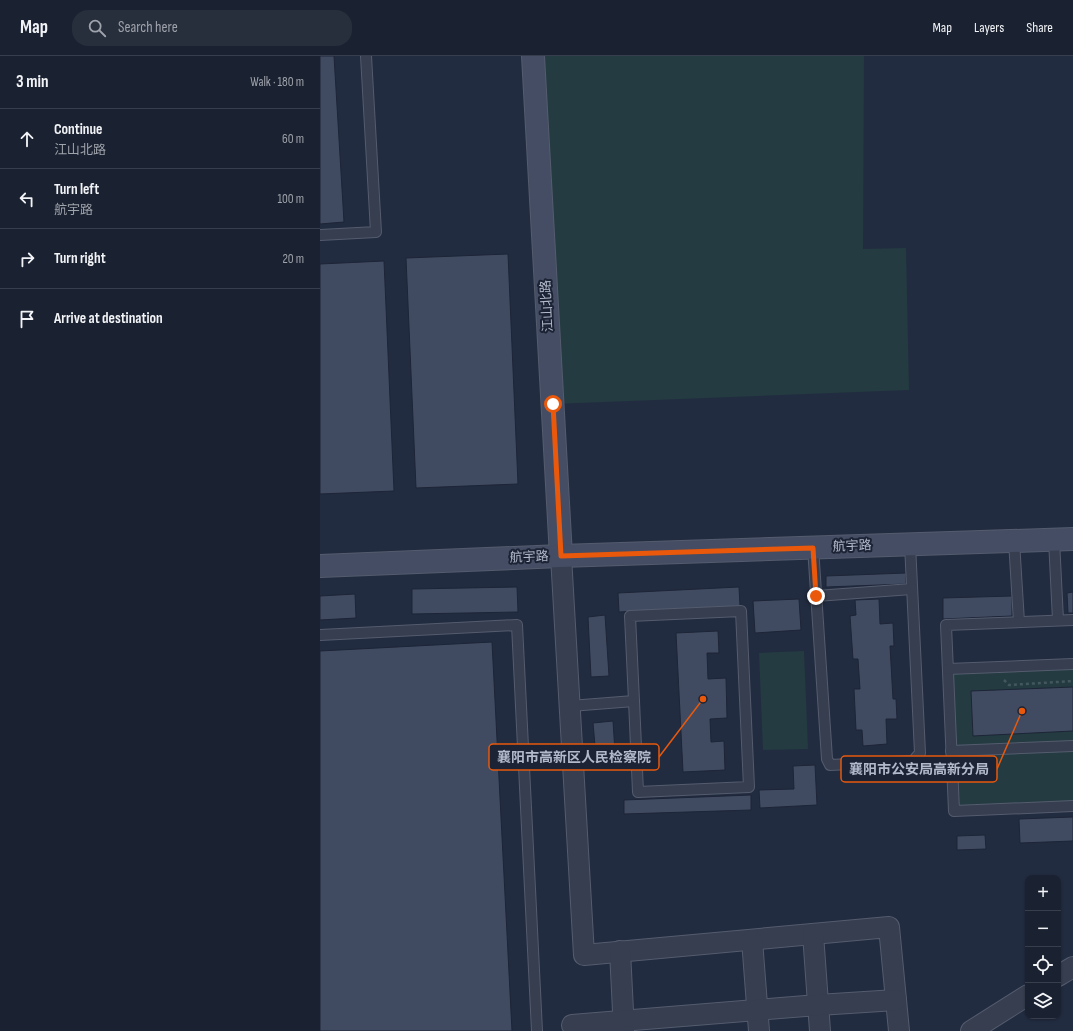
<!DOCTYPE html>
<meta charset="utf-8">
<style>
:root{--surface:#1a2130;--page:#272e3c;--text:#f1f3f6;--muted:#9fa3ab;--line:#383e4c}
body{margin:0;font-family:"Sofia Sans Condensed","Noto Sans SC",sans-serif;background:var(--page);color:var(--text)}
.controls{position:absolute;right:12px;bottom:12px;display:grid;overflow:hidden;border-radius:8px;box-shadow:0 1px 3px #0004}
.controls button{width:36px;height:36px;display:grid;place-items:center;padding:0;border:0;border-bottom:1px solid var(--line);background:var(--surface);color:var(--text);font:20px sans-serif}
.stop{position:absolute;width:12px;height:12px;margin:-9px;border:3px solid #ea580c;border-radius:50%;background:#fff}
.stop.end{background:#ea580c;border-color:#fff;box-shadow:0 1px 4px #0008}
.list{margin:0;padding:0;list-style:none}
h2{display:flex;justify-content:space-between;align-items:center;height:52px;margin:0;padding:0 16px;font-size:17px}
h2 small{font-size:13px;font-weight:400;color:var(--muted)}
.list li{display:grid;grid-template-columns:26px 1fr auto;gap:12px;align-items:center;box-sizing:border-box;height:60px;padding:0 16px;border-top:1px solid var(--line)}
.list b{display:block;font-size:15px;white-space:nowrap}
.list p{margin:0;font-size:13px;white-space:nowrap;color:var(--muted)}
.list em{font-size:13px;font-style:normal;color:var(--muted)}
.icon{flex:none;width:22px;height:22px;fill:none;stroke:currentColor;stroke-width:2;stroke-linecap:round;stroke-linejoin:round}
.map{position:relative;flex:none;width:753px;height:975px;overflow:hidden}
header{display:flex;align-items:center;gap:24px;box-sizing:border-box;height:56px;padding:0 20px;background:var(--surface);border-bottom:1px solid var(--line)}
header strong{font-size:19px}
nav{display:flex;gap:22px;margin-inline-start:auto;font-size:14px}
.search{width:280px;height:36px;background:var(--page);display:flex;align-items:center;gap:10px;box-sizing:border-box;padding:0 14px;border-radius:16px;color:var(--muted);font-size:15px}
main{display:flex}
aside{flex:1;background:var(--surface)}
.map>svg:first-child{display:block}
.green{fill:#243b41}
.building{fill:#404b62;stroke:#1d2537}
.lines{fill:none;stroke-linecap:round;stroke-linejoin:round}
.lane-casing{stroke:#545c6e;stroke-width:12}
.street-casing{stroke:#545c6e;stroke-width:22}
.secondary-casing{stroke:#545c6e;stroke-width:24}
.path{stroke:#42585e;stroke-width:2.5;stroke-dasharray:3 3;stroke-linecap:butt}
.lane{stroke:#363e50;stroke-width:10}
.street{stroke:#363e50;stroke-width:20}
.secondary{stroke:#444d63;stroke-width:22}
.route{stroke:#ea580c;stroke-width:5}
.labels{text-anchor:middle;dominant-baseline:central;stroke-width:4;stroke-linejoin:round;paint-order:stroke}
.street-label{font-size:13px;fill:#b2b9cb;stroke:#1b2335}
.leader{fill:none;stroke:#e8590c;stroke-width:1.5}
.callout-dot{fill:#e8590c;stroke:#1b2335;stroke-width:1.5}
.callout{fill:#1b2335;stroke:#e8590c;stroke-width:1.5}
.callout-label{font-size:14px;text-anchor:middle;font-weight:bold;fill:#b2b9cb}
</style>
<header>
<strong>Map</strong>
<div class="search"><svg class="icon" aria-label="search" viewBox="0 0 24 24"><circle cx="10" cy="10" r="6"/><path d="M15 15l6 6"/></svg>Search here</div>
<nav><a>Map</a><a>Layers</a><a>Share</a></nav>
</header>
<main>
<aside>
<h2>3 min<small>Walk · 180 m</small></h2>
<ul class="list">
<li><svg class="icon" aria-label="ahead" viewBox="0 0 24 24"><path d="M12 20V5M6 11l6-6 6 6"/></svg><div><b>Continue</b><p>江山北路</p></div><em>60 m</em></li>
<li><svg class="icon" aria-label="left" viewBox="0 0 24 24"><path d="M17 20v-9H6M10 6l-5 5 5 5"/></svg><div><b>Turn left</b><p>航宇路</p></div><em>100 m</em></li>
<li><svg class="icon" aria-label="right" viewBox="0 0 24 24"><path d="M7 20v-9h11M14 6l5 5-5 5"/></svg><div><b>Turn right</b></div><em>20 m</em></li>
<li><svg class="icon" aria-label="arrive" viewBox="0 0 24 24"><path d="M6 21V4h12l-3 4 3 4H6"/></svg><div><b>Arrive at destination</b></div></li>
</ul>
</aside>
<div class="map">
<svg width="753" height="975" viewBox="0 0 753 975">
<rect width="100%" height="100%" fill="#222c40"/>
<g class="green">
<path d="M 213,0 L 544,0 L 543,193 L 586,192 L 589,334 L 233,348 Z"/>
<path d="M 484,595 L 488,693 L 443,694 L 439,597 Z"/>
<path d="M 753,608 L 753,750 L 634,755 L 628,613 Z"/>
</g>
<g class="building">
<path d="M 0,0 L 14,0 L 24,166 L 0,168 Z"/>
<path d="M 188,198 L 198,428 L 96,432 L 86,202 Z"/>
<path d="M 64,205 L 74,435 L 0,438 L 0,208 Z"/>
<path d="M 586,517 L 586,528 L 506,531 L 506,520 Z"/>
<path d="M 197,531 L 198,556 L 92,558 L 92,533 Z"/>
<path d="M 419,531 L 420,550 L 299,556 L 298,537 Z"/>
<path d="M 753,536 L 753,557 L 748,557 L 747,537 Z"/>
<path d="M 35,538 L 36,562 L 0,564 L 0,540 Z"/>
<path d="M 692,540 L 692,560 L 623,563 L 623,542 Z"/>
<path d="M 479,543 L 481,574 L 435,577 L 433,545 Z"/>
<path d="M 559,543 L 560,568 L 573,567 L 574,590 L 570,590 L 573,643 L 576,643 L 577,663 L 566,663 L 567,688 L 543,690 L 542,674 L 536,674 L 534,633 L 540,633 L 538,603 L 533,603 L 530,560 L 536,559 L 535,544 Z"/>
<path d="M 285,559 L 289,620 L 271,621 L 268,561 Z"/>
<path d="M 398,575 L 399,597 L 387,597 L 388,623 L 406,622 L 407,662 L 390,663 L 391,686 L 404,685 L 405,714 L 363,716 L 356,577 Z"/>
<path d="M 172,586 L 192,975 L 0,975 L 0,595 Z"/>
<path d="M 753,631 L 753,675 L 653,680 L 651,635 Z"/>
<path d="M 293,665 L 296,711 L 277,712 L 273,667 Z"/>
<path d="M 495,709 L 497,749 L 440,752 L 439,734 L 474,733 L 473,710 Z"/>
<path d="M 431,739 L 431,754 L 304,758 L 304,744 Z"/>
<path d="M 753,761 L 753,785 L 700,787 L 699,763 Z"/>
<path d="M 665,779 L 666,793 L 637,794 L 637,780 Z"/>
</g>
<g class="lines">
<g class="lane-casing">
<g id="lane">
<path d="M 0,179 L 56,176 L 46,0"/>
<path d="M 734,484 L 738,564"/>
<path d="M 694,485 L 699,566"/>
<path d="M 493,491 L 507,703 L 510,709 L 593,705 L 600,697 L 590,488"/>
<path d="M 496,540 L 592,533"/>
<path d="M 753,564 L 626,569 L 634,755 L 753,750"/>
<path d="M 0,579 L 197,569 L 217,975"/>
<path d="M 628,613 L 753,608"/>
<path d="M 250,650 L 314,645 L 318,736 L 429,731 L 421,555 L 310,560 L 314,645"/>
<path d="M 631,695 L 753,690"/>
</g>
</g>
<g class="street-casing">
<g id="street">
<path d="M 241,500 L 264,899 L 569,871 L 579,975"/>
<path d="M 493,878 L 500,975"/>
<path d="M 432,884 L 439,975"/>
<path d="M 300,895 L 304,975"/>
<path d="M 738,920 L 753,911"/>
<path d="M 252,969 L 498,949 L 576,944"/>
<path d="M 651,975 L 708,939"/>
</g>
</g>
<g class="secondary-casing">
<g id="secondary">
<path d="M 213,0 L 241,500"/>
<path d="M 0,510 L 241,500 L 753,483"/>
</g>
</g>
<path class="path" d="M 684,624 L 689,629 L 753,625"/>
<use href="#lane" class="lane"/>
<use href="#street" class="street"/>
<use href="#secondary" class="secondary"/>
</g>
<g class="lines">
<path class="route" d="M 233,348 L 241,500 L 493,492 L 496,540"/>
</g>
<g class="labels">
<g class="street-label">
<text transform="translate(227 250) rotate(-93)">江山北路</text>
<text transform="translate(532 490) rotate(-2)">航宇路</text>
<text transform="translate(209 501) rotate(-2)">航宇路</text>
</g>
</g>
<path class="leader" d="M383 643L339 701M702 655L677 713"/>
<g class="callout-dot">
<circle cx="383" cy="643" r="4"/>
<circle cx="702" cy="655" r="4"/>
</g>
<g class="callout">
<rect x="169" y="688" width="170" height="26" rx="4"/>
<rect x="521" y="700" width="156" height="26" rx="4"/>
</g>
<g class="callout-label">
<text x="254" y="706">襄阳市高新区人民检察院</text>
<text x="599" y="718">襄阳市公安局高新分局</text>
</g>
</svg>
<div class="controls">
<button>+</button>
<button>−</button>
<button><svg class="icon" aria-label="locate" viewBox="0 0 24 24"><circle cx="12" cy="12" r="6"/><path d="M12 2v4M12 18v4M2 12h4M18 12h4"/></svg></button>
<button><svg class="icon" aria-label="layers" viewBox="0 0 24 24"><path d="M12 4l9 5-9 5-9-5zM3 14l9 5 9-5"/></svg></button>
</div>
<div class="stop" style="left:233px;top:348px"></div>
<div class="stop end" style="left:496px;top:540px"></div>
</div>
</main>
